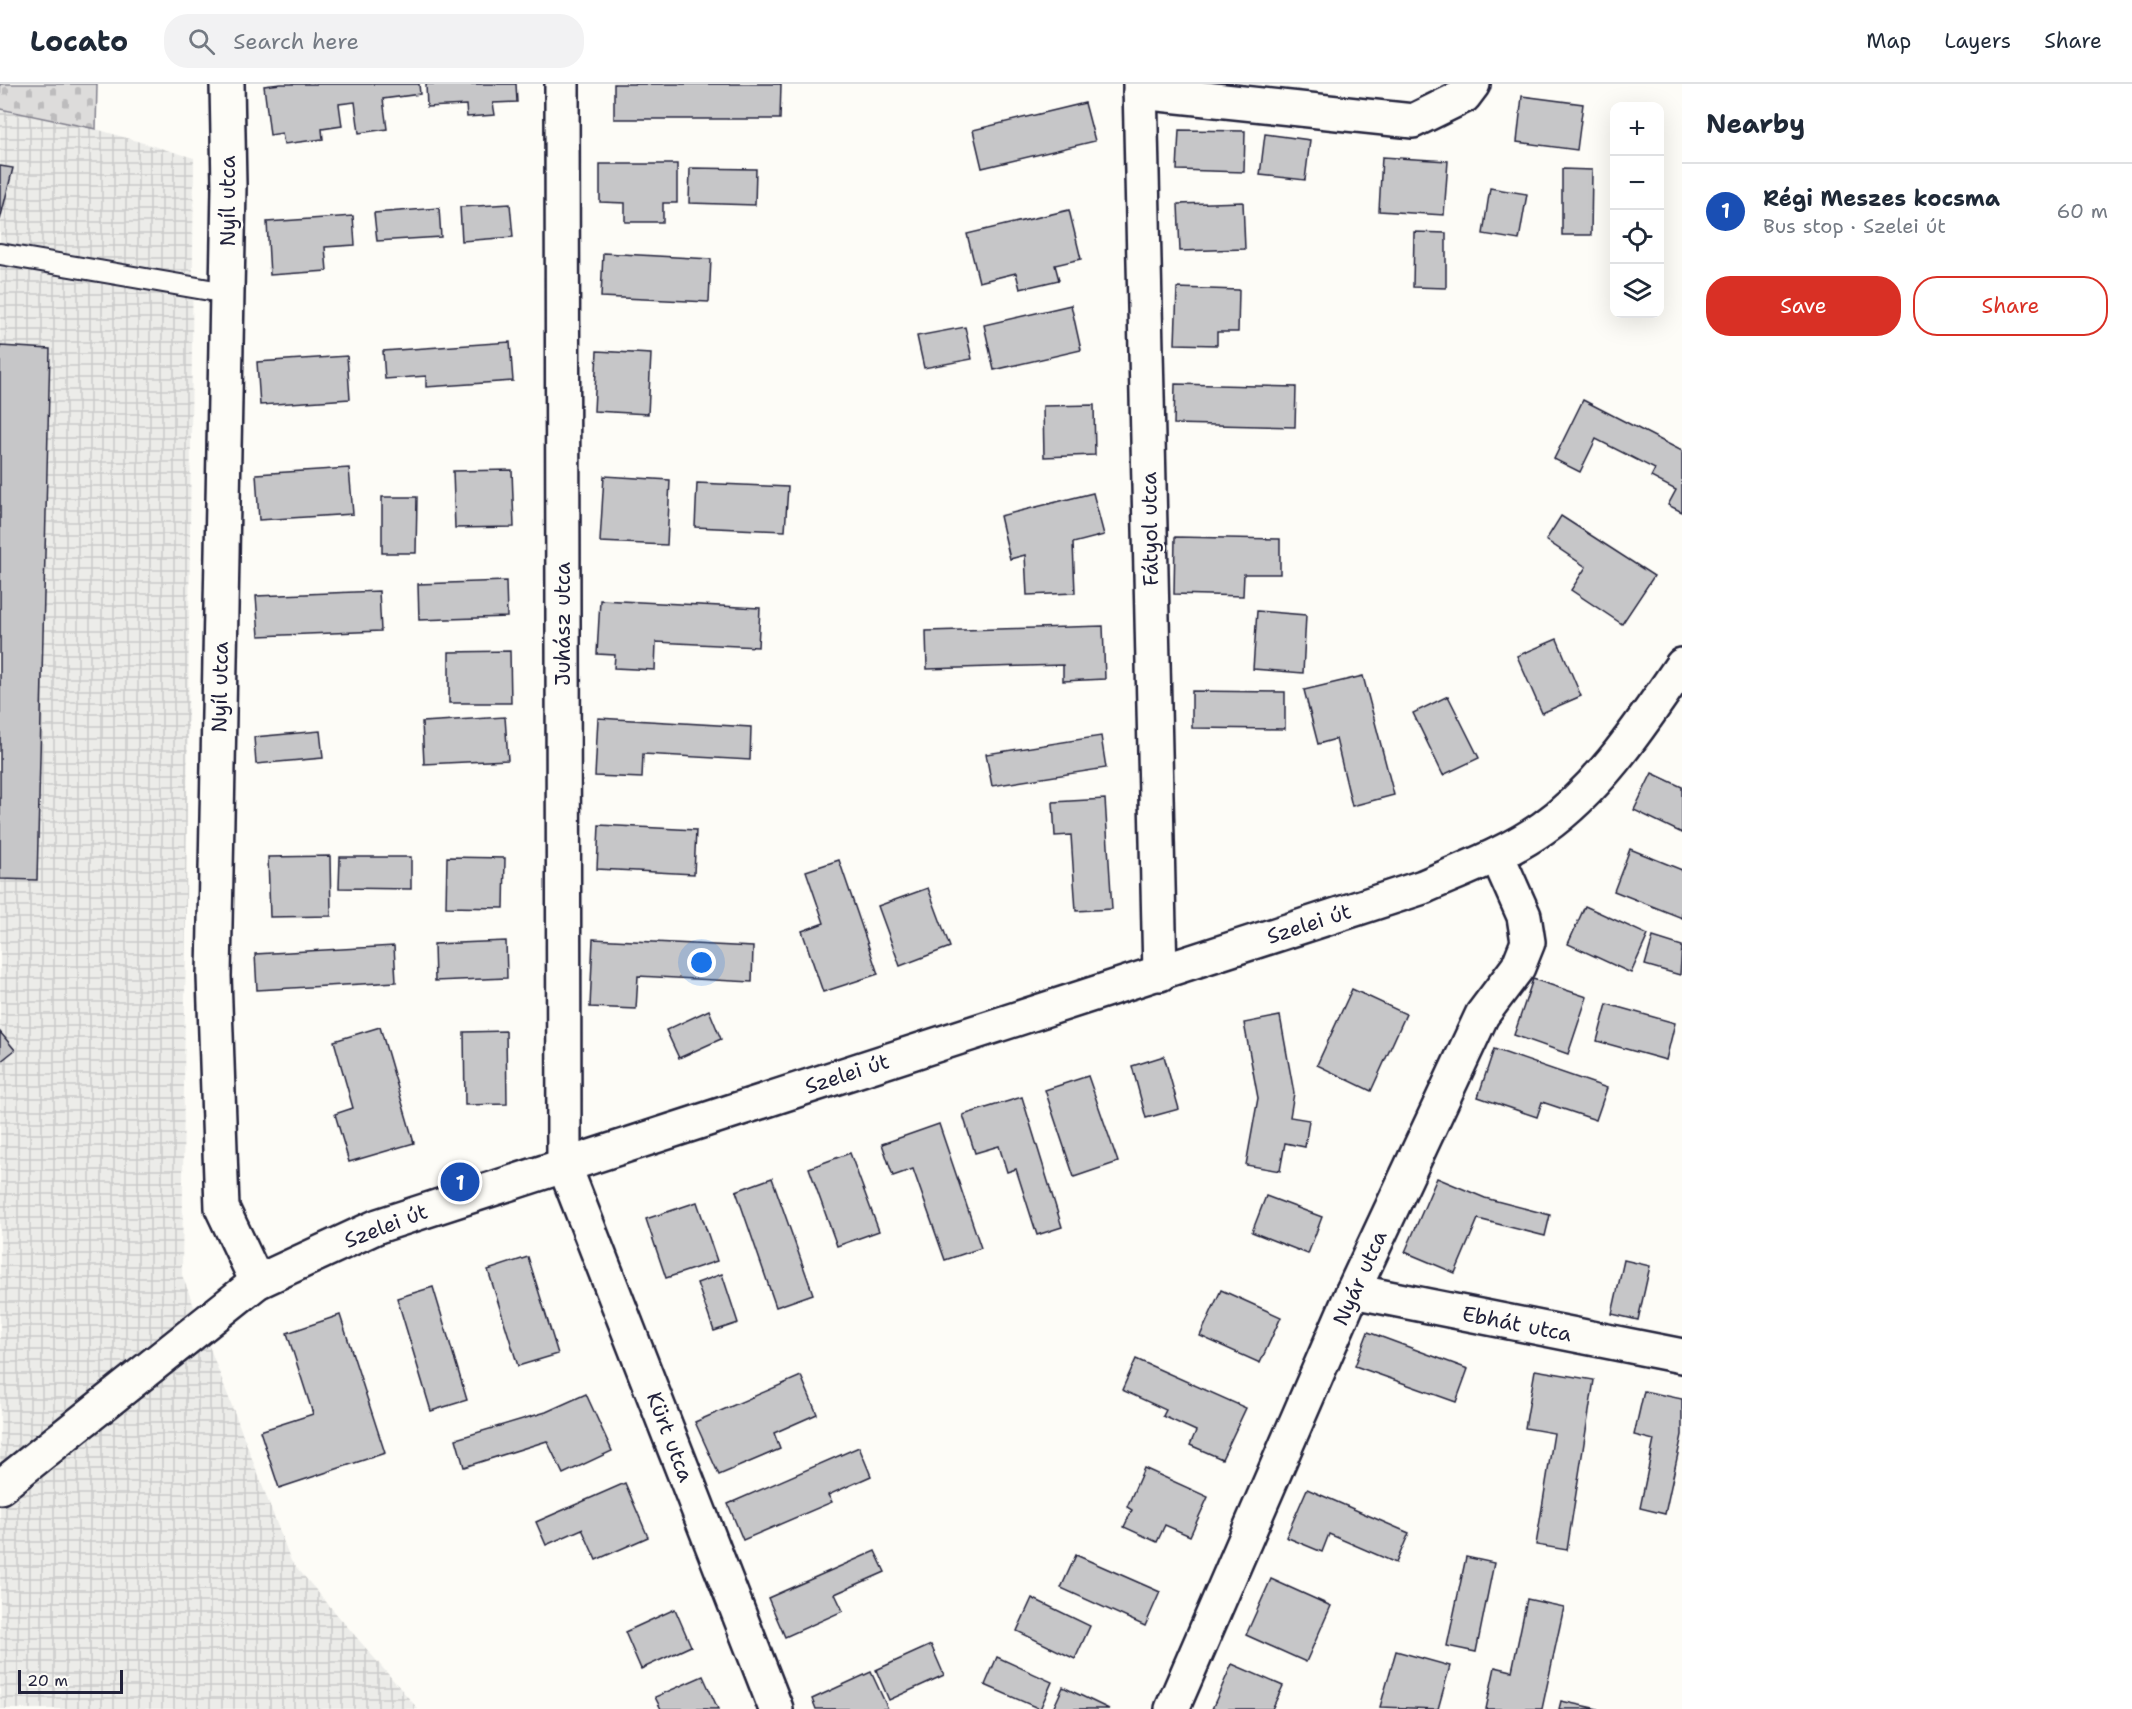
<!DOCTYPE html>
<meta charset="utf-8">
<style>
:root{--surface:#fff;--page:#f2f2f3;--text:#1f2937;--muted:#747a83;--line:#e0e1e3;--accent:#d93025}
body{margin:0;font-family:"Shantell Sans",sans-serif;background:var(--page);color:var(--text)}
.controls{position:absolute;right:18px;top:18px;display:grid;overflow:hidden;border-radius:12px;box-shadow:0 6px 24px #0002}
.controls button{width:54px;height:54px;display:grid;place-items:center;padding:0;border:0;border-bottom:2px solid var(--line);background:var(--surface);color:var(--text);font:30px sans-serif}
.scale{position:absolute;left:18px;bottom:15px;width:105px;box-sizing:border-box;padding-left:6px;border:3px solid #22223b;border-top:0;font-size:16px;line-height:21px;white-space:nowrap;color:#22223b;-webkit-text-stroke:4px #fdfcf7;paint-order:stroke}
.you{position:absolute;left:702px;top:879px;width:21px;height:21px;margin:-15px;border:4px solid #fff;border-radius:50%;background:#1a73e8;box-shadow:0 0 0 9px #1a73e833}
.badge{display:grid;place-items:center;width:39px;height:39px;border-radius:50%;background:var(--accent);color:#fff;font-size:20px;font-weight:700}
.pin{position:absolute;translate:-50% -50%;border:3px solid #fff;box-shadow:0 2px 6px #0006}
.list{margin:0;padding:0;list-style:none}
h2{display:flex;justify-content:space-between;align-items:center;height:78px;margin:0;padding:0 24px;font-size:26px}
h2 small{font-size:20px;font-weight:400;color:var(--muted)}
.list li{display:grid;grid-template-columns:39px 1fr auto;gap:18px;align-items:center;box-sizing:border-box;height:96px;padding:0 24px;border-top:2px solid var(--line)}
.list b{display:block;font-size:22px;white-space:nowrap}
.list p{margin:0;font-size:20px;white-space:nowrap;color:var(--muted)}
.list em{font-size:20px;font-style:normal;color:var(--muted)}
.actions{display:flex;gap:12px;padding:18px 24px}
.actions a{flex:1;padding:14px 0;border:2px solid var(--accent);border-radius:24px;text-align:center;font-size:21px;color:var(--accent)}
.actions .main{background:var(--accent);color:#fff}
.icon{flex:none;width:33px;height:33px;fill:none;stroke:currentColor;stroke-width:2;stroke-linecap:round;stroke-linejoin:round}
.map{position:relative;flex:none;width:1682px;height:1625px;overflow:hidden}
header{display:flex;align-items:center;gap:36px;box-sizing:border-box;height:84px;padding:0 30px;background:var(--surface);border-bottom:2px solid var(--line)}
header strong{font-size:28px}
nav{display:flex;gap:33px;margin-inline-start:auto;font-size:21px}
.search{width:420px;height:54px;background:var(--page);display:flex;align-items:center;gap:15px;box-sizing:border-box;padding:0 21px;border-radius:24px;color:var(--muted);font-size:22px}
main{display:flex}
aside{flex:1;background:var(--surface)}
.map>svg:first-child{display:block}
.industrial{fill:url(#industrial-grid)}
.cemetery{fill:url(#cemetery-stones);stroke:#807f8b;stroke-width:1.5}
.building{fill:#c6c6c8;stroke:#22223b;stroke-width:1.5}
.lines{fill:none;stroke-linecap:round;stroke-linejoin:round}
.lane-casing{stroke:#22223b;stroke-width:24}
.street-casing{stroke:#22223b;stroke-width:38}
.secondary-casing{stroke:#22223b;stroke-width:38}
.lane{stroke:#fdfcf7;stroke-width:20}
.street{stroke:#fdfcf7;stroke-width:33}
.secondary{stroke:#fdfcf7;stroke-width:33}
.labels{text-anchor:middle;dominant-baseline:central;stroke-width:4.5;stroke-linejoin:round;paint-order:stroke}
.street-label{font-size:21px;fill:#22223b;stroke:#fdfcf7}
</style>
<header>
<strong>Locato</strong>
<div class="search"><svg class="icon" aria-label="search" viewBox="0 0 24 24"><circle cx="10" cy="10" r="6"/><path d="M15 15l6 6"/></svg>Search here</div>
<nav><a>Map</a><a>Layers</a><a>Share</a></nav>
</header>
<main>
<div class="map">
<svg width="1682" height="1625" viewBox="0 0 1682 1625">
<defs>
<pattern id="industrial-grid" width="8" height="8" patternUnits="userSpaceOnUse" patternTransform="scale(1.5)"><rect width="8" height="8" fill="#ecece9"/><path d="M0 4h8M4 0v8" fill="none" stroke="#cacac9"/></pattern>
<pattern id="cemetery-stones" width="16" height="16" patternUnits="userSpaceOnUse" patternTransform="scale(1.5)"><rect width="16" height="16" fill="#dddcdb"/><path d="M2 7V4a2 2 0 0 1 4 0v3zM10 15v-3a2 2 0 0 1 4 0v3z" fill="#bdbcbd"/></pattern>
</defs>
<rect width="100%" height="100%" fill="#fdfcf7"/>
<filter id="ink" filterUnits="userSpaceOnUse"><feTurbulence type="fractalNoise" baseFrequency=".0167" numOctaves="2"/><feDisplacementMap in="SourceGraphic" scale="12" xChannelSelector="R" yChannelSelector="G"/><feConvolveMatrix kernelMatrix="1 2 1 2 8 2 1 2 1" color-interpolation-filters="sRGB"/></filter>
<g filter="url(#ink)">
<path class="industrial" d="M 0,25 L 96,45 L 194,74 L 182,1191 L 291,1477 L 418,1625 L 0,1625 Z"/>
<path class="cemetery" d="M 0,0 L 97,0 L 96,45 L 0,25 Z"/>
<g class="building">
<path d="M 281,0 L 419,0 L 420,10 L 383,15 L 387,45 L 359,49 L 355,18 L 339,20 L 342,42 L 322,45 L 323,55 L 284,60 L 282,49 L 270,51 L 264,2 Z"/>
<path d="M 426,0 L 516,0 L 517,18 L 493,19 L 495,31 L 467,33 L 466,21 L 427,23 Z"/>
<path d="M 614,0 L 781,0 L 780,35 L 614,35 Z"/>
<path d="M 1522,12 L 1583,20 L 1577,66 L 1517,58 Z"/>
<path d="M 1085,19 L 1095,57 L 982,84 L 973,46 Z"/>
<path d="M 1179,46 L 1245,47 L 1244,88 L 1177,86 Z"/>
<path d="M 1265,50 L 1310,56 L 1305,96 L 1260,91 Z"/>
<path d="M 1382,73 L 1448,77 L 1444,131 L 1379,127 Z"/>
<path d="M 600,80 L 677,80 L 677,119 L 663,119 L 663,138 L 625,138 L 625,119 L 600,118 Z"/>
<path d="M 0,82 L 13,84 L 0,136 Z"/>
<path d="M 690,84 L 756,85 L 755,121 L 689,119 Z"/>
<path d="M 1562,85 L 1592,86 L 1591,151 L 1562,151 Z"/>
<path d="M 1490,104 L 1527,110 L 1519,156 L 1483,150 Z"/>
<path d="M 1243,118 L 1245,165 L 1180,167 L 1178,120 Z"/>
<path d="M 510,120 L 513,153 L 462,157 L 460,123 Z"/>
<path d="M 439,124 L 441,153 L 377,157 L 374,129 Z"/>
<path d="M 1069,126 L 1081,175 L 1055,181 L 1059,196 L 1020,205 L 1016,189 L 979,198 L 967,150 Z"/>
<path d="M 353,132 L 355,161 L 325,163 L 327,187 L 270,191 L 267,138 Z"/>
<path d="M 1414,148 L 1446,149 L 1446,204 L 1413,203 Z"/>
<path d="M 603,169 L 711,175 L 709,218 L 601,213 Z"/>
<path d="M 1177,204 L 1239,206 L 1238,248 L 1217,248 L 1217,261 L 1175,260 Z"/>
<path d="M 1071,221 L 1081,266 L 994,286 L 984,241 Z"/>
<path d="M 965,243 L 972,275 L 924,284 L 917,252 Z"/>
<path d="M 510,258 L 513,297 L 426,303 L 426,292 L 385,295 L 383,267 Z"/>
<path d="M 0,262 L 50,265 L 37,796 L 0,795 Z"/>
<path d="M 597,267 L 651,270 L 648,330 L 594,327 Z"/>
<path d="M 347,272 L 350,315 L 260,321 L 257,278 Z"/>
<path d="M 1175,300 L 1296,303 L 1295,343 L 1174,340 Z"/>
<path d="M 1583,316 L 1682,367 L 1682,428 L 1668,421 L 1676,406 L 1651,393 L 1655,385 L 1596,355 L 1580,388 L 1554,375 Z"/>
<path d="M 1094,321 L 1095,371 L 1044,373 L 1043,322 Z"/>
<path d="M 349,384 L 353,430 L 259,436 L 256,390 Z"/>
<path d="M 512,386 L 514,443 L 455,444 L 453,387 Z"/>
<path d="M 604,392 L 670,396 L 667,461 L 600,458 Z"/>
<path d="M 697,399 L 788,403 L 785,447 L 695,443 Z"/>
<path d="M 1093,409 L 1104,451 L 1073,459 L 1075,509 L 1027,511 L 1025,471 L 1010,475 L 1000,432 Z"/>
<path d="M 382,413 L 417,413 L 416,469 L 382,469 Z"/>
<path d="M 1561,432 L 1654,492 L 1622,540 L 1571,506 L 1586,483 L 1546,456 Z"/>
<path d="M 1175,453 L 1280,455 L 1280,490 L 1244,490 L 1243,512 L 1174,510 Z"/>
<path d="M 506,497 L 507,533 L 419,536 L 418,500 Z"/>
<path d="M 379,507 L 381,547 L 259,552 L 256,512 Z"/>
<path d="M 600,516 L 760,524 L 758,563 L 656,558 L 655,586 L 614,584 L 615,571 L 597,570 Z"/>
<path d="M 1257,527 L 1306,531 L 1303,589 L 1253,585 Z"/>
<path d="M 1103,542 L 1105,595 L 1063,597 L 1063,581 L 927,585 L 926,547 Z"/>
<path d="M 1557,555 L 1581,612 L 1542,629 L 1517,572 Z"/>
<path d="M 510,567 L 511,619 L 449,619 L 449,568 Z"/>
<path d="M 1363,592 L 1394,711 L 1352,722 L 1336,655 L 1318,660 L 1304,606 Z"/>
<path d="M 1192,607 L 1285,608 L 1285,645 L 1192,644 Z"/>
<path d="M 1448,612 L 1479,674 L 1443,691 L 1413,629 Z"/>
<path d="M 505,633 L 508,676 L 424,680 L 422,638 Z"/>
<path d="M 598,634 L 751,643 L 750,676 L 643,670 L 642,694 L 595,692 Z"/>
<path d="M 320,647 L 323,674 L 256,680 L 254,653 Z"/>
<path d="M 1101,652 L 1106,684 L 992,702 L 986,670 Z"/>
<path d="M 1652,689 L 1682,703 L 1682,749 L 1634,726 Z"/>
<path d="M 1105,715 L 1112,825 L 1076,827 L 1071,751 L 1055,752 L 1053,718 Z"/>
<path d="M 599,741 L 696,746 L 694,790 L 597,785 Z"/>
<path d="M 1630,765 L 1682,786 L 1682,834 L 1614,807 Z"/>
<path d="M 330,772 L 331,832 L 270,833 L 268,773 Z"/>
<path d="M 340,773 L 411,773 L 411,805 L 339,804 Z"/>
<path d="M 447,773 L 505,774 L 504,824 L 446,823 Z"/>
<path d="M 839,776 L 878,890 L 823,908 L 802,847 L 824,839 L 806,787 Z"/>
<path d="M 928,804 L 950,863 L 900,882 L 878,822 Z"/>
<path d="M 1585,822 L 1648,851 L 1631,889 L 1568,860 Z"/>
<path d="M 1653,853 L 1682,862 L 1680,891 L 1645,881 Z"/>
<path d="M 593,855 L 753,863 L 752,898 L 638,892 L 636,925 L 590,923 Z"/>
<path d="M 506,857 L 507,894 L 435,897 L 434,860 Z"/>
<path d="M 394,862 L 396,898 L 257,906 L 255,870 Z"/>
<path d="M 1533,895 L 1587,913 L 1568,970 L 1514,951 Z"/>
<path d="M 1352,905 L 1406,930 L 1371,1007 L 1317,981 Z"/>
<path d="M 1607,920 L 1675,939 L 1666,976 L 1597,957 Z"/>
<path d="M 709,926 L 721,955 L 679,974 L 666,946 Z"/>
<path d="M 1280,932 L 1294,1009 L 1290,1033 L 1309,1036 L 1305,1063 L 1285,1059 L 1280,1087 L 1246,1081 L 1258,1014 L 1244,939 Z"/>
<path d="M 380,943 L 414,1059 L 349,1078 L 335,1030 L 353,1024 L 334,957 Z"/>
<path d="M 506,947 L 507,1020 L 465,1021 L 464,948 Z"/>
<path d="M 0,948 L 15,966 L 0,978 Z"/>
<path d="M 1494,965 L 1607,1004 L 1596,1036 L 1542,1018 L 1537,1033 L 1478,1013 Z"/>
<path d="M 1164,972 L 1179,1025 L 1146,1034 L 1132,982 Z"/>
<path d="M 1088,992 L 1118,1078 L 1074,1093 L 1045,1006 Z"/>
<path d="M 1022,1013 L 1062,1143 L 1037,1151 L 1016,1085 L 1007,1088 L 999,1062 L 975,1069 L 963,1031 Z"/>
<path d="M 939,1040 L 981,1164 L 945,1176 L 913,1085 L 893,1092 L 882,1060 Z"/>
<path d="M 850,1069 L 879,1147 L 837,1162 L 809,1084 Z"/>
<path d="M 772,1094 L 813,1210 L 776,1223 L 736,1107 Z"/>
<path d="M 1437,1094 L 1485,1114 L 1550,1131 L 1545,1152 L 1478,1135 L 1455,1189 L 1405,1168 Z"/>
<path d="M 1266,1112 L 1322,1133 L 1308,1170 L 1252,1148 Z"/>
<path d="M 697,1118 L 717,1177 L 666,1194 L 646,1135 Z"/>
<path d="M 528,1173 L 558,1270 L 518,1282 L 488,1186 Z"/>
<path d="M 1624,1176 L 1650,1182 L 1638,1236 L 1612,1230 Z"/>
<path d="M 722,1190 L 738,1239 L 714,1247 L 697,1199 Z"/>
<path d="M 433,1203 L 467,1316 L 431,1327 L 397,1214 Z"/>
<path d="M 1221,1206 L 1281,1233 L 1260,1279 L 1200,1252 Z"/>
<path d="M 340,1231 L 385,1369 L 279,1404 L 260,1347 L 313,1330 L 287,1249 Z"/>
<path d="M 1368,1248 L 1468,1285 L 1456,1318 L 1355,1282 Z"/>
<path d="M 1136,1275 L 1246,1324 L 1222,1375 L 1190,1361 L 1196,1347 L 1163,1332 L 1166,1326 L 1122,1306 Z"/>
<path d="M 1535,1286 L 1594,1296 L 1567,1466 L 1536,1461 L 1554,1349 L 1525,1344 Z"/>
<path d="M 801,1292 L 817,1330 L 774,1349 L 780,1365 L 719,1391 L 695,1338 Z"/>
<path d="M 1644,1307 L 1682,1315 L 1682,1351 L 1665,1430 L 1640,1424 L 1654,1356 L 1634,1351 Z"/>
<path d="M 586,1310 L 612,1367 L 563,1390 L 547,1357 L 464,1383 L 456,1355 L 546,1328 Z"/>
<path d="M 859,1363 L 871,1392 L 828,1411 L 832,1418 L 743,1456 L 728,1420 Z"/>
<path d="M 1144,1384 L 1208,1413 L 1190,1452 L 1165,1441 L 1157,1458 L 1124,1443 L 1132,1426 L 1127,1423 Z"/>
<path d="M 625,1399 L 648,1453 L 596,1476 L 582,1445 L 546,1461 L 536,1438 Z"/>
<path d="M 1307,1405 L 1409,1449 L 1396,1479 L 1329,1450 L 1322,1468 L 1286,1453 Z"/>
<path d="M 875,1467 L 885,1488 L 835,1510 L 843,1527 L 785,1553 L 768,1514 Z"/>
<path d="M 1076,1471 L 1160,1508 L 1145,1542 L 1061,1504 Z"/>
<path d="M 1466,1473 L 1494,1479 L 1476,1568 L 1447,1562 Z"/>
<path d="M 1271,1495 L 1331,1522 L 1306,1578 L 1246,1551 Z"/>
<path d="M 1032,1514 L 1090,1542 L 1075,1575 L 1017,1547 Z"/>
<path d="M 1527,1515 L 1564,1523 L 1542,1625 L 1486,1625 L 1495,1583 L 1512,1587 Z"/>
<path d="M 675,1525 L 691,1562 L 641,1585 L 625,1548 Z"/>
<path d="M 931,1561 L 944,1591 L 889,1616 L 876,1586 Z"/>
<path d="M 1396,1567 L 1450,1582 L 1438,1625 L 1380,1623 Z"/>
<path d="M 997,1573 L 1052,1598 L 1040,1625 L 985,1601 Z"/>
<path d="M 1232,1580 L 1283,1602 L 1272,1625 L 1212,1625 Z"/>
<path d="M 871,1588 L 888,1625 L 816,1625 L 812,1615 Z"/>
<path d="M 703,1592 L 718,1625 L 661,1625 L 655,1613 Z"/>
<path d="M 1063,1603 L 1109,1625 L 1053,1625 Z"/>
<path d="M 1561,1617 L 1598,1625 L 1559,1625 Z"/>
</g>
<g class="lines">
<g class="lane-casing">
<path id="lane" d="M 0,170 L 227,209"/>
</g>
<g class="street-casing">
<g id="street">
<path d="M 227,0 L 229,102 L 214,892 L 222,1124 L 257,1198"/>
<path d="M 562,0 L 564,1081 L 776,1625"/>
<path d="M 1140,0 L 1160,890"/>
<path d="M 1140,8 L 1413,37 L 1464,12 L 1473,0"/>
<path d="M 1353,1207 L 1682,1272"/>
<path d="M 1172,1625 L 1353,1207 L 1482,931 L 1518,883 L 1528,858 L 1524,832 L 1497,771"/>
</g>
</g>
<g class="secondary-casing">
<path id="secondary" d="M 0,1403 L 257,1198 L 378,1142 L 1423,803 C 1464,785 1506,770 1543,744 C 1601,703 1642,639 1682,581"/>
</g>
<use href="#lane" class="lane"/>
<use href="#street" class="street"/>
<use href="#secondary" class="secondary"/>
</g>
</g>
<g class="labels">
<g class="street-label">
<text transform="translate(228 117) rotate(-90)">Nyíl utca</text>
<text transform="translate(1150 445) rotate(-91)">Fátyol utca</text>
<text transform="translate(563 540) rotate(-90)">Juhász utca</text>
<text transform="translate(220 603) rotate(-89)">Nyíl utca</text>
<text transform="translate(1309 840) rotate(-18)">Szelei út</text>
<text transform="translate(847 990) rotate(-18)">Szelei út</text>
<text transform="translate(386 1142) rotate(-21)">Szelei út</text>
<text transform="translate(1360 1194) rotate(-66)">Nyár utca</text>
<text transform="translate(1517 1240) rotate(11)">Ebhát utca</text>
<text transform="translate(670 1353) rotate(69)">Kürt utca</text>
</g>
</g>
</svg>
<div class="controls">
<button>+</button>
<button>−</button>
<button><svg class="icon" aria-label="locate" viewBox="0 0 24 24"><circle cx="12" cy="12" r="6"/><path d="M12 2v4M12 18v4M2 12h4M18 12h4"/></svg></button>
<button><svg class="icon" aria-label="layers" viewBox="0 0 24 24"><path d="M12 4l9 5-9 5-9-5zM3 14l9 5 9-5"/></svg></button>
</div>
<div class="scale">20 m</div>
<div class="you"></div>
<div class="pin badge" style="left:460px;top:1098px;background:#1a4fb4">1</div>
</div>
<aside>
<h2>Nearby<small></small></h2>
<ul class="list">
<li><span class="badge" style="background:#1a4fb4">1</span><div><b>Régi Meszes kocsma</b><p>Bus stop · Szelei út</p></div><em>60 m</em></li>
</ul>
<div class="actions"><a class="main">Save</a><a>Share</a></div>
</aside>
</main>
